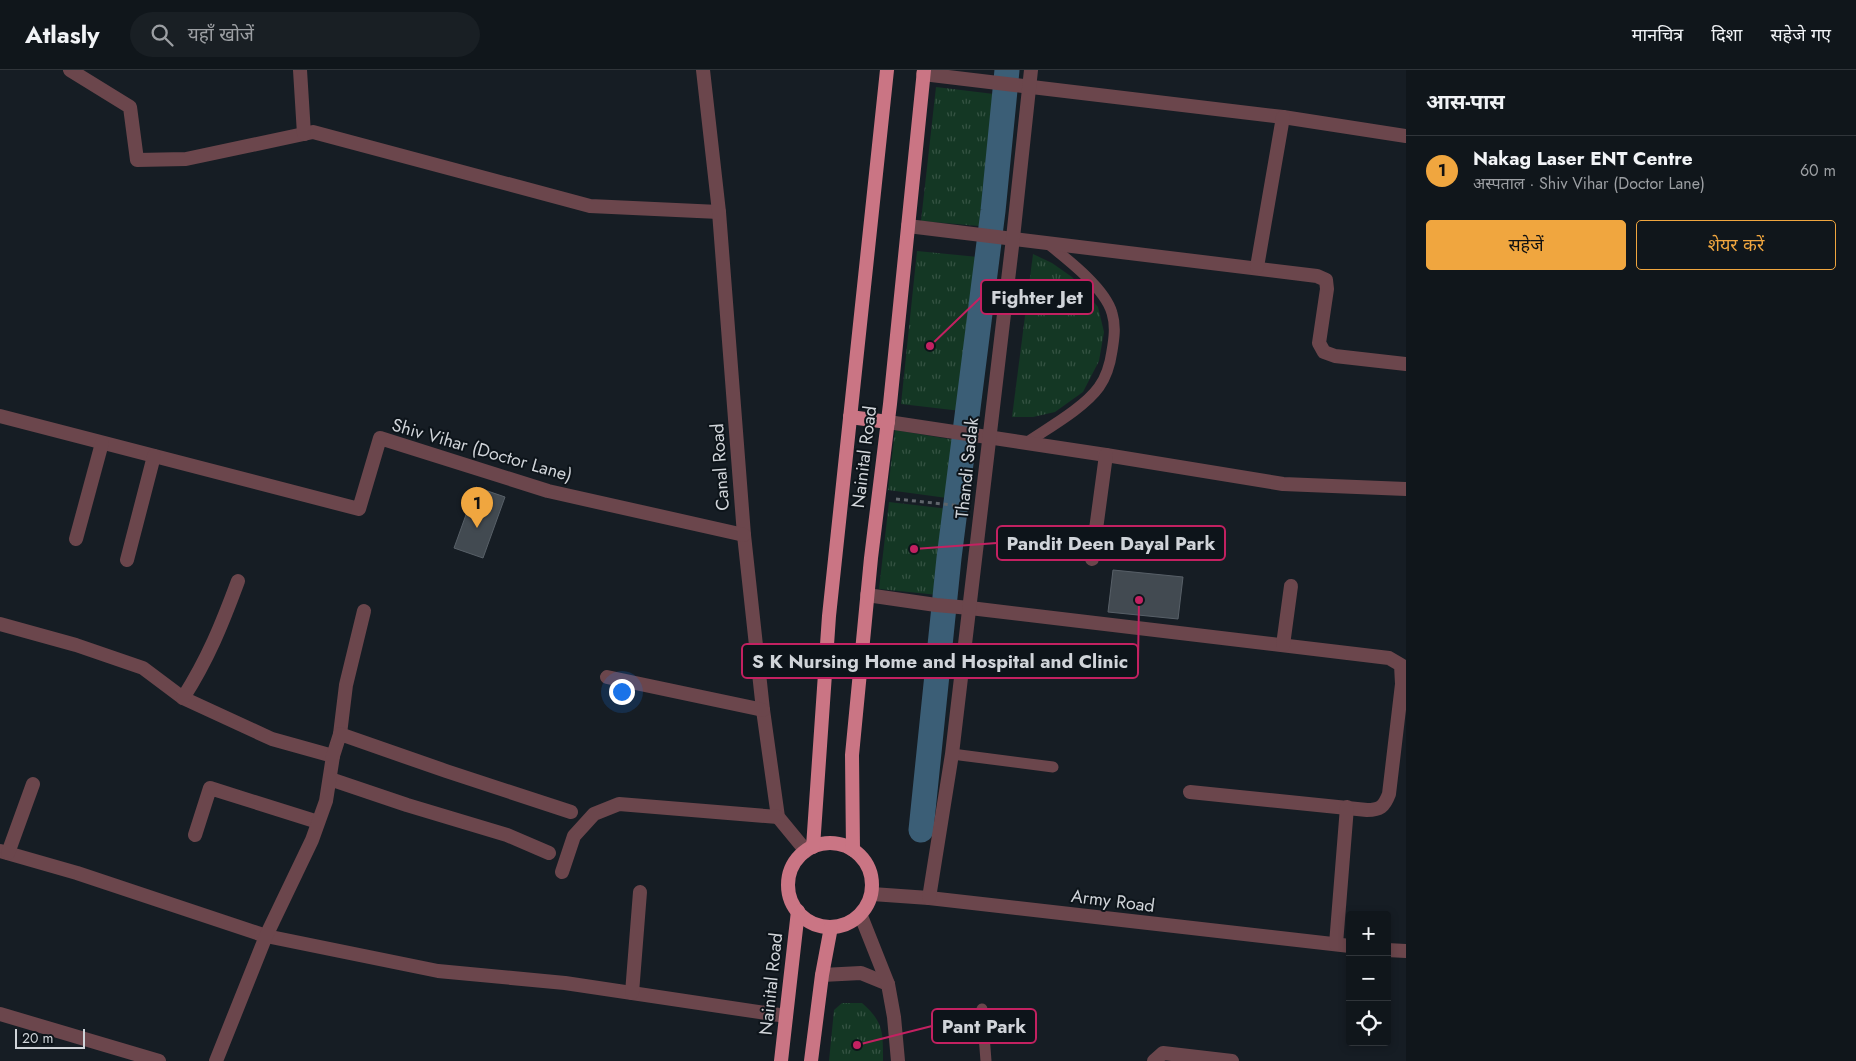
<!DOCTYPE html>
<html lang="hi">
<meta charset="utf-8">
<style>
:root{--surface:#10161b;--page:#191f24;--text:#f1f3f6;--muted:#9c9fa3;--line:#30353a;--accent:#f0a63f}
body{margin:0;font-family:Jost,"Noto Sans Devanagari",sans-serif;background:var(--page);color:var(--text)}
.controls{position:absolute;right:15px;bottom:15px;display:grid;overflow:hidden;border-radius:5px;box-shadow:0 2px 8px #0003}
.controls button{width:45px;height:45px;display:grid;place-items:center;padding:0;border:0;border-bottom:1px solid var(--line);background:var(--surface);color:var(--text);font:25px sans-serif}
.scale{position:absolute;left:15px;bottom:12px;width:70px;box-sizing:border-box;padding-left:5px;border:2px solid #d0d4d9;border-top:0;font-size:14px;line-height:18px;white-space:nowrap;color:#d0d4d9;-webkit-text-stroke:4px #0d141a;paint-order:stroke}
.you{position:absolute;left:621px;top:621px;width:18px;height:18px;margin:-12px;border:4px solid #fff;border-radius:50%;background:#1a73e8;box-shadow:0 0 0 8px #1a73e833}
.badge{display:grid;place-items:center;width:32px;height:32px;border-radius:50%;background:var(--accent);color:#111;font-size:16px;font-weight:700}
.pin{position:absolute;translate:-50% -41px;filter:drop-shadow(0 1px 2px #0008)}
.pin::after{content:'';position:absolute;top:26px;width:18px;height:15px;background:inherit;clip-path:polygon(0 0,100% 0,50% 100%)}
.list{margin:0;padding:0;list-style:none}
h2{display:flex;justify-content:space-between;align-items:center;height:65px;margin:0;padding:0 20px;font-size:21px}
h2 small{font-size:16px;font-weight:400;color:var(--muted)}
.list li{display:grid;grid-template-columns:32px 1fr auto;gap:15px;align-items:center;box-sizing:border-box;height:70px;padding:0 20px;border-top:1px solid var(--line)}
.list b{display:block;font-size:19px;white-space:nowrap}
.list p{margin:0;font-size:16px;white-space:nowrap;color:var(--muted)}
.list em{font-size:16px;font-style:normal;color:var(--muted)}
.actions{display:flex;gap:10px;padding:15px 20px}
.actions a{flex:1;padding:11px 0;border:1px solid var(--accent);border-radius:5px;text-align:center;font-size:18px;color:var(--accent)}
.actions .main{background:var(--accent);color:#111}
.icon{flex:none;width:28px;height:28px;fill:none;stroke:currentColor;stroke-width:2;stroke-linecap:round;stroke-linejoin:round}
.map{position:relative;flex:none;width:1406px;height:991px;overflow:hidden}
header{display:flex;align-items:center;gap:30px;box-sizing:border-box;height:70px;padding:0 25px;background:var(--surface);border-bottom:1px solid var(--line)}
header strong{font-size:24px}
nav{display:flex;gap:28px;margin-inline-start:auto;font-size:18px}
.search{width:350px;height:45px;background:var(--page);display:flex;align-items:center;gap:12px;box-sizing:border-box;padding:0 18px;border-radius:28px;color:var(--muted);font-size:19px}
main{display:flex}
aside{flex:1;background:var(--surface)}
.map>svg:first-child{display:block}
.grass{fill:url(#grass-tufts)}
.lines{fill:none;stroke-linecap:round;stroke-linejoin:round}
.canal{stroke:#3b5e76;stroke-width:25}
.building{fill:#424a51;stroke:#586068}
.path{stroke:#5f656b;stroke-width:3;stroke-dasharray:4 4;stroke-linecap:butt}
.service{stroke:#6b464c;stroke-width:11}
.minor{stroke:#6b464c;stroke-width:14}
.tertiary{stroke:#6b464c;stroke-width:14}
.trunk{stroke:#ca7584;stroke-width:14}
.labels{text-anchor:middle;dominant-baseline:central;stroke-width:4;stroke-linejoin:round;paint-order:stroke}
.street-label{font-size:18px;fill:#d0d4d9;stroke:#0d141a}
.leader{fill:none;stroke:#c32161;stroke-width:2}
.callout-dot{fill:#c32161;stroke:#0d141a;stroke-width:2}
.callout{fill:#0d141a;stroke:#c32161;stroke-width:2}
.callout-label{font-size:19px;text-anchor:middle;font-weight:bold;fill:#d0d4d9}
</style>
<header>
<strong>Atlasly</strong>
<div class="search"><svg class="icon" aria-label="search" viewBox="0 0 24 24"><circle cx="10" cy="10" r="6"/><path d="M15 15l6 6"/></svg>यहाँ खोजें</div>
<nav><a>मानचित्र</a><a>दिशा</a><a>सहेजे गए</a></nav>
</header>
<main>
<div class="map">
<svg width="1406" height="991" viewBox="0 0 1406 991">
<defs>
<pattern id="grass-tufts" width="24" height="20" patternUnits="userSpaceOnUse" patternTransform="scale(1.25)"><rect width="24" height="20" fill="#143724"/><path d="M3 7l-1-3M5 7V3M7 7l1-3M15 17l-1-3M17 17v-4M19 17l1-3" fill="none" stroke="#355343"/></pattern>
</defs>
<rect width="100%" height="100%" fill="#161d24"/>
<g class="grass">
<path d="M 936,17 L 994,24 L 979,156 L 921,151 Z"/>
<path d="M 917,181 L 978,187 L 961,341 L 901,334 Z"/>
<path d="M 1033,184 L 1052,193 L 1072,207 L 1098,237 L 1104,262 L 1099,291 L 1083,322 L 1055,342 L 1033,347 L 1012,347 Z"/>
<path d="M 895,360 L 955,370 L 947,428 L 888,420 Z"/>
<path d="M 889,432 L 949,439 L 938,525 L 879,519 Z"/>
<path d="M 842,933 L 862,933 C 884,952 883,963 883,991 L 829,991 L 834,940 Z"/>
</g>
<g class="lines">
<path class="canal" d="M 921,760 L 949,488 L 993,141 L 1007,0"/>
</g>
<g class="building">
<path d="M 476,417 L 505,427 L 483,488 L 454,478 Z"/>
<path d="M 1113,500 L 1183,507 L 1178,549 L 1108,542 Z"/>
</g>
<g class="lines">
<path class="path" d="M 896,429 L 962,436"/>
<g class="service">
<path d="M 1026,373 C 1048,358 1084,338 1099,317 C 1107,306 1110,295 1112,281 C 1114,269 1116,256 1112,243 C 1105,218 1067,189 1047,173"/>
<path d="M 952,684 L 1053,697"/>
<path d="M 982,939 L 986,991"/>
</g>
<g class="minor">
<path d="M 70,0 L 130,37 L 137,90 L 186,89 L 313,62 L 590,136 L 719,142"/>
<path d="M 300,0 L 304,64"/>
<path d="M 703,0 L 719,142 L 744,465 L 763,640 L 778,747 L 806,781"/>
<path d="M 923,4 L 1283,47 L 1406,66"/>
<path d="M 908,156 L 1317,206 L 1326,210 L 1327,219 L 1319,273 L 1324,282 L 1335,286 L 1406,294"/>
<path d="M 1257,197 L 1283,47"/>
<path d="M 0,346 L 359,439 L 380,368 L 548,421 L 744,465"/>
<path d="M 888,352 L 1106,385 L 1283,414 L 1406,419"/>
<path d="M 76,469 L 102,373"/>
<path d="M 1092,489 L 1106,385"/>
<path d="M 127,490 L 154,386"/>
<path d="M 867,525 L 936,535 L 970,538 L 1389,588 L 1401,595 L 1402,614 L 1389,724 C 1384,737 1380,740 1367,740 L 1190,722"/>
<path d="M 0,554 L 76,575 L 143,598 L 183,628 L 272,669 L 333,686"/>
<path d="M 1283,575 L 1291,516"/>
<path d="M 607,607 L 763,640"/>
<path d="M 183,628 C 208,589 222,554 238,511"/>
<path d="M 340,664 L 346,615 L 364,541"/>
<path d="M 330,709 L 407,735 L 507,765 L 549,783"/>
<path d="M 195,765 L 210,718 L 318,752"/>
<path d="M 0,781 L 77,803 L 266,866 L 438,901 L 565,913 L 786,946"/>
<path d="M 8,783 L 33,714"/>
<path d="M 562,802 L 574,766 L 594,744 L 619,734 L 778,747"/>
<path d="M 872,824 L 929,828 L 1350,876"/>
<path d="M 929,828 L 952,684 L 1013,168 L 1031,0"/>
<path d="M 1336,874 L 1347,737"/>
<path d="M 1387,880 L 1406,881"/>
<path d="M 822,905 L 861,903 L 888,914"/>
<path d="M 632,923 L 640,822"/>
<path d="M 0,944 L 159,991"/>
<path d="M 216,991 L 266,866 L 312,770 L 326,731 L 333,686 L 340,664 L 446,701 L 571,742"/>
<path d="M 1154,991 L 1163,983 L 1232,991"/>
</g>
<path class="tertiary" d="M 861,846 L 888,914 L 894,947 L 898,991"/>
<g class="trunk">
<path d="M 850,347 L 888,352"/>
<circle cx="830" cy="815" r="42"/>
<path d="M 813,777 L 829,546 L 887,0"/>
<path d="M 853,780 L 852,685 L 871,488 L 890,334 L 924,0"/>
<path d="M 781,991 L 798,841"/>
<path d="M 811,991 L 822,905 L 831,857"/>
</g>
</g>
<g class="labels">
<g class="street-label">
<text transform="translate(482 380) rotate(16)">Shiv Vihar (Doctor Lane)</text>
<text transform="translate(864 387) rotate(-83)">Nainital Road</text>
<text transform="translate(720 397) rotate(-94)">Canal Road</text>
<text transform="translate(967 398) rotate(-84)">Thandi Sadak</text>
<text transform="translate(1113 831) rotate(7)">Army Road</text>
<text transform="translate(771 914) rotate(-84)">Nainital Road</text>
</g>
</g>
<path class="leader" d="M930 276L981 227M914 479L997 473M1139 530L1138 591M857 975L932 956"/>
<g class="callout-dot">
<circle cx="930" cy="276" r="5"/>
<circle cx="914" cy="479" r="5"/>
<circle cx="1139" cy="530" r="5"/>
<circle cx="857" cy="975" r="5"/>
</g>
<g class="callout">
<rect x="981" y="210" width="112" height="34" rx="5"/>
<rect x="997" y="456" width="228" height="34" rx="5"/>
<rect x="742" y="574" width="396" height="34" rx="5"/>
<rect x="932" y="939" width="104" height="34" rx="5"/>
</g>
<g class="callout-label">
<text x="1037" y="234">Fighter Jet</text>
<text x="1111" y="480">Pandit Deen Dayal Park</text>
<text x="940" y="598">S K Nursing Home and Hospital and Clinic</text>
<text x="984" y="963">Pant Park</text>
</g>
</svg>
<div class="controls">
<button>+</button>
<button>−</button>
<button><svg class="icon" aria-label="locate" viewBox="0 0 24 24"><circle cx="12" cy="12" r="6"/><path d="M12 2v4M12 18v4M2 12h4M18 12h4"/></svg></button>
</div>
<div class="scale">20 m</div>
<div class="you"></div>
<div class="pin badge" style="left:477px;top:458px">1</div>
</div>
<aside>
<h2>आस-पास<small></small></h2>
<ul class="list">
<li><span class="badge">1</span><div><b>Nakag Laser ENT Centre</b><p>अस्पताल · Shiv Vihar (Doctor Lane)</p></div><em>60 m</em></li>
</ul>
<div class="actions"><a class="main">सहेजें</a><a>शेयर करें</a></div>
</aside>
</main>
